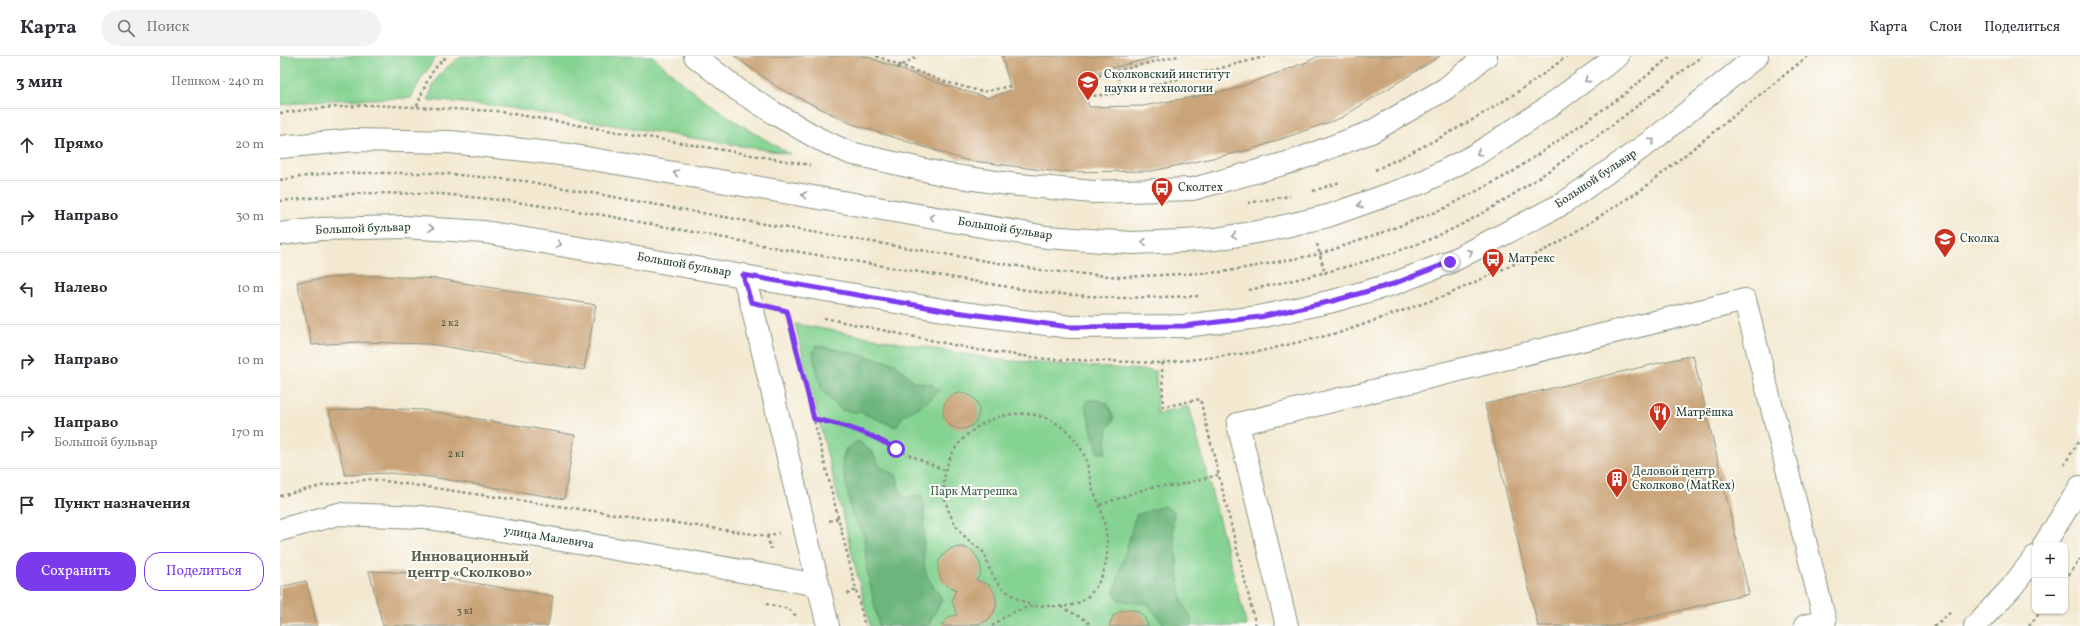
<!DOCTYPE html>
<html lang="ru">
<meta charset="utf-8">
<style>
:root{--surface:#fff;--page:#f2f2f3;--text:#2b2b33;--muted:#7c7c81;--line:#e1e1e2;--accent:#7c3aed}
body{margin:0;font-family:Vollkorn,serif;background:var(--page);color:var(--text)}
.controls{position:absolute;right:12px;bottom:12px;display:grid;overflow:hidden;border-radius:8px;box-shadow:0 1px 3px #0004}
.controls button{width:36px;height:36px;display:grid;place-items:center;padding:0;border:0;border-bottom:1px solid var(--line);background:var(--surface);color:var(--text);font:20px sans-serif}
.stop{position:absolute;width:12px;height:12px;margin:-9px;border:3px solid #7c3aed;border-radius:50%;background:#fff}
.stop.end{background:#7c3aed;border-color:#fff;box-shadow:0 1px 4px #0008}
.list{margin:0;padding:0;list-style:none}
h2{display:flex;justify-content:space-between;align-items:center;height:52px;margin:0;padding:0 16px;font-size:17px}
h2 small{font-size:13px;font-weight:400;color:var(--muted)}
.list li{display:grid;grid-template-columns:26px 1fr auto;gap:12px;align-items:center;box-sizing:border-box;height:72px;padding:0 16px;border-top:1px solid var(--line)}
.list b{display:block;font-size:15px;white-space:nowrap}
.list p{margin:0;font-size:13px;white-space:nowrap;color:var(--muted)}
.list em{font-size:13px;font-style:normal;color:var(--muted)}
.actions{display:flex;gap:8px;padding:12px 16px}
.actions a{flex:1;padding:9px 0;border:1px solid var(--accent);border-radius:16px;text-align:center;font-size:14px;color:var(--accent)}
.actions .main{background:var(--accent);color:#fff}
.icon{flex:none;width:22px;height:22px;fill:none;stroke:currentColor;stroke-width:2;stroke-linecap:round;stroke-linejoin:round}
.map{position:relative;flex:none;width:1800px;height:570px;overflow:hidden}
header{display:flex;align-items:center;gap:24px;box-sizing:border-box;height:56px;padding:0 20px;background:var(--surface);border-bottom:1px solid var(--line)}
header strong{font-size:19px}
nav{display:flex;gap:22px;margin-inline-start:auto;font-size:14px}
.search{width:280px;height:36px;background:var(--page);display:flex;align-items:center;gap:10px;box-sizing:border-box;padding:0 14px;border-radius:22px;color:var(--muted);font-size:15px}
main{display:flex}
aside{flex:1;background:var(--surface)}
.map>svg:first-child{display:block}
.green{fill:#85d392;stroke:#528863}
.forest{fill:#6cb57c;stroke:#467958}
.building{fill:#caa479}
.lines{fill:none;stroke-linecap:round;stroke-linejoin:round}
.minor-casing{stroke:#899382;stroke-width:24}
.path{stroke:#899382;stroke-width:2.5;stroke-dasharray:3 3;stroke-linecap:butt}
.minor{stroke:#fff;stroke-width:22}
.oneway{stroke:#8f9e9a}
.route{stroke:#7c3aed;stroke-width:5}
.labels{text-anchor:middle;dominant-baseline:central;stroke-width:4;stroke-linejoin:round;paint-order:stroke}
.number-label{font-size:10px;fill:#4a5745}
.poi-label{font-size:12px;fill:#1f3d34;stroke:#fdfcf7;text-anchor:start}
.street-label{font-size:12px;fill:#1f3d34;stroke:#fdfcf7}
.park-label{font-size:12px;fill:#38624c;stroke:#fdfcf7}
.quarter-label{font-size:14px;font-weight:bold;fill:#5b614c;stroke:#fdfcf7}
</style>
<header>
<strong>Карта</strong>
<div class="search"><svg class="icon" aria-label="search" viewBox="0 0 24 24"><circle cx="10" cy="10" r="6"/><path d="M15 15l6 6"/></svg>Поиск</div>
<nav><a>Карта</a><a>Слои</a><a>Поделиться</a></nav>
</header>
<main>
<aside>
<h2>3 мин<small>Пешком · 240 m</small></h2>
<ul class="list">
<li><svg class="icon" aria-label="ahead" viewBox="0 0 24 24"><path d="M12 20V5M6 11l6-6 6 6"/></svg><div><b>Прямо</b></div><em>20 m</em></li>
<li><svg class="icon" aria-label="right" viewBox="0 0 24 24"><path d="M7 20v-9h11M14 6l5 5-5 5"/></svg><div><b>Направо</b></div><em>30 m</em></li>
<li><svg class="icon" aria-label="left" viewBox="0 0 24 24"><path d="M17 20v-9H6M10 6l-5 5 5 5"/></svg><div><b>Налево</b></div><em>10 m</em></li>
<li><svg class="icon" aria-label="right" viewBox="0 0 24 24"><path d="M7 20v-9h11M14 6l5 5-5 5"/></svg><div><b>Направо</b></div><em>10 m</em></li>
<li><svg class="icon" aria-label="right" viewBox="0 0 24 24"><path d="M7 20v-9h11M14 6l5 5-5 5"/></svg><div><b>Направо</b><p>Большой бульвар</p></div><em>170 m</em></li>
<li><svg class="icon" aria-label="arrive" viewBox="0 0 24 24"><path d="M6 21V4h12l-3 4 3 4H6"/></svg><div><b>Пункт назначения</b></div></li>
</ul>
<div class="actions"><a class="main">Сохранить</a><a>Поделиться</a></div>
</aside>
<div class="map">
<svg width="1800" height="570" viewBox="0 0 1800 570">
<rect width="100%" height="100%" fill="#fdfcf7"/>
<filter id="ink" filterUnits="userSpaceOnUse"><feTurbulence type="fractalNoise" baseFrequency=".025" numOctaves="2"/><feDisplacementMap in="SourceGraphic" scale="8" xChannelSelector="R" yChannelSelector="G"/><feConvolveMatrix kernelMatrix="1 2 1 2 8 2 1 2 1" color-interpolation-filters="sRGB"/></filter>
<filter id="wash" filterUnits="userSpaceOnUse"><feTurbulence type="fractalNoise" baseFrequency=".012" numOctaves="4" result="noise"/><feDisplacementMap in="SourceGraphic" scale="16" xChannelSelector="R" yChannelSelector="G"/><feGaussianBlur stdDeviation="0.9" result="paint"/><feColorMatrix in="noise" values="0 0 0 0 0 0 0 0 0 0 0 0 0 0 0 0 0 1.4 0 .05"/><feComposite in="paint" operator="in"/></filter>
<g filter="url(#wash)">
<rect width="100%" height="100%" fill="#f3e9d1"/>
<g class="green">
<path d="M 0,0 L 157,0 L 141,23 L 131,42 L 43,44 L 0,49 Z"/>
<path d="M 182,0 L 373,0 C 413,40 461,70 510,98 L 217,50 L 148,44 C 154,22 163,13 182,0 Z"/>
<path d="M 515,268 L 718,304 L 876,315 L 877,357 L 909,350 L 967,570 L 590,570 Z"/>
</g>
<g class="forest">
<path d="M 536,289 L 615,307 L 635,326 L 652,328 L 659,335 L 647,346 L 622,361 L 616,371 L 582,357 L 561,354 L 542,335 L 533,299 Z"/>
<path d="M 807,344 L 817,344 L 828,348 L 834,363 L 828,372 L 825,397 L 818,397 L 805,349 Z"/>
<path d="M 578,385 L 593,397 L 600,411 L 617,420 L 619,432 L 624,442 L 642,439 C 649,463 638,502 648,522 C 652,529 658,536 662,543 C 659,552 650,561 650,570 L 599,570 L 587,515 L 584,479 L 572,459 L 562,408 L 565,394 Z"/>
<path d="M 884,450 L 894,456 C 891,473 894,480 896,496 C 900,525 896,539 913,565 L 911,570 L 885,570 L 868,548 L 839,544 L 834,537 L 856,459 Z"/>
</g>
<g id="blocks">
<g class="building">
<path d="M 454,0 L 585,0 L 661,28 L 709,42 L 731,34 L 722,0 L 879,0 L 801,20 L 809,51 L 863,50 L 951,34 L 1027,6 L 1038,0 L 1160,0 L 1061,62 L 970,94 L 872,115 L 778,116 L 685,104 L 572,68 L 499,32 Z"/>
<path d="M 66,220 L 104,220 L 159,223 L 316,249 L 304,314 L 150,288 L 79,286 L 32,289 L 17,226 Z"/>
<path d="M 1413,299 L 1469,538 L 1333,570 L 1258,570 L 1205,348 Z"/>
<circle cx="681" cy="355" r="18"/>
<path d="M 95,352 L 143,354 L 295,379 L 284,443 L 151,421 L 110,417 L 65,419 L 49,355 Z"/>
<path d="M 682,491 L 691,494 L 697,501 L 701,510 L 700,519 L 696,524 L 709,529 L 715,537 L 717,547 L 714,556 L 708,564 L 699,568 L 691,568 L 692,570 L 661,570 L 668,561 L 677,559 L 672,545 L 676,533 L 668,530 L 661,524 L 658,515 L 659,505 L 664,498 L 672,492 Z"/>
<path d="M 89,515 L 133,517 L 273,540 L 268,570 L 103,570 Z"/>
<path d="M 26,525 L 37,570 L 0,570 L 0,531 Z"/>
<path d="M 848,553 L 857,555 L 864,560 L 868,570 L 829,570 L 833,560 L 840,555 Z"/>
</g>
</g>
</g>
<g filter="url(#ink)">
<use href="#blocks" fill-opacity="0" stroke="#899382" stroke-width="1"/>
<g class="lines">
<g class="minor-casing">
<g id="minor">
<path d="M 415,0 L 458,34 L 494,57 L 539,83 L 570,97 L 667,119 L 729,128 L 813,136 L 913,133 L 1014,105 L 1091,76 L 1165,33 L 1206,0"/>
<path d="M 0,91 L 74,84 L 170,86 L 289,99 L 766,181 L 852,187 L 903,185 L 936,183 L 988,174 L 1048,160 L 1141,127 L 1197,98 L 1264,54 L 1338,0"/>
<path d="M 0,178 L 41,173 L 123,171 L 204,176 L 675,256 L 790,271 L 904,270 L 979,261 L 1053,245 L 1113,228 L 1170,206 L 1284,147 L 1374,83 L 1477,0"/>
<path d="M 463,219 L 471,246 L 548,570"/>
<path d="M 0,474 L 58,458 L 143,461 L 390,502 L 538,529"/>
<path d="M 1764,489 L 1800,431"/>
<path d="M 1007,570 L 958,368 L 1465,244 L 1545,565 L 1525,570"/>
<path d="M 1695,570 L 1731,532 L 1755,501"/>
</g>
</g>
<g class="path">
<path d="M 596,0 L 662,25 L 703,36 L 730,30"/>
<path d="M 617,12 L 638,0"/>
<path d="M 837,15 L 842,37"/>
<path d="M 806,19 L 811,40 L 842,37 L 988,0"/>
<path d="M 807,22 L 898,0"/>
<path d="M 137,50 C 144,32 151,11 168,0"/>
<path d="M 0,57 L 43,52 L 89,49 L 216,55 L 530,109"/>
<path d="M 1095,114 C 1166,80 1225,49 1287,0"/>
<path d="M 0,124 L 47,117 L 157,117 L 245,125 L 472,166 L 767,215 L 841,221 L 943,216 L 1040,198 L 1096,179 L 1163,153 L 1231,117 L 1341,41 L 1391,0"/>
<path d="M 1033,135 L 1060,126"/>
<path d="M 0,145 L 82,137 L 162,138 L 229,145 L 323,159 L 508,194 L 764,237 L 838,242 L 921,240"/>
<path d="M 968,147 L 1010,140"/>
<path d="M 1037,188 L 1045,218"/>
<path d="M 969,234 C 1032,220 1095,206 1155,181 C 1199,162 1238,136 1277,109 C 1327,74 1374,37 1422,0"/>
<path d="M 507,255 L 585,570"/>
<path d="M 544,262 L 698,294 L 767,303 L 882,307 L 977,296 L 1062,276 L 1167,239 L 1273,190 L 1364,132 L 1528,0"/>
<path d="M 882,307 L 883,351 L 920,343 L 976,570"/>
<path d="M 534,363 L 565,369 L 593,379 L 616,393 L 666,415"/>
<path d="M 1784,409 L 1800,383"/>
<path d="M 0,440 L 41,430 L 91,423 L 487,480 L 499,477"/>
<path d="M 820,449 L 865,433 L 876,430 L 895,430 L 938,419"/>
<path d="M 549,465 L 559,462"/>
<path d="M 487,480 L 491,493"/>
<path d="M 1785,524 L 1800,503"/>
<path d="M 567,538 L 576,534"/>
<path d="M 486,548 L 509,553 L 517,561"/>
<path d="M 781,551 L 804,563 L 812,570"/>
<path d="M 712,570 C 723,561 736,553 750,551 C 768,547 790,556 806,542 C 833,517 830,483 820,451 C 818,444 814,438 812,431 C 808,417 809,405 800,391 C 753,317 636,378 670,458 C 675,470 682,479 692,487 C 695,490 701,493 704,497 C 707,502 707,509 710,514 C 719,533 734,542 753,550"/>
<path d="M 1654,570 L 1672,555"/>
<path d="M 1749,570 L 1761,555"/>
</g>
<use href="#minor" class="minor"/>
</g>
<defs><path id="oneway-chevron" d="M-2-3.5L2.5 0L-2 3.5" fill="none" stroke-width="1.6" stroke-linecap="round" stroke-linejoin="round"/></defs>
<g class="oneway">
<use href="#oneway-chevron" transform="translate(1307 24) rotate(144)"/>
<use href="#oneway-chevron" transform="translate(1372 85) rotate(-36)"/>
<use href="#oneway-chevron" transform="translate(1199 97) rotate(149)"/>
<use href="#oneway-chevron" transform="translate(396 117) rotate(-171)"/>
<use href="#oneway-chevron" transform="translate(524 139) rotate(-170)"/>
<use href="#oneway-chevron" transform="translate(1080 149) rotate(162)"/>
<use href="#oneway-chevron" transform="translate(652 161) rotate(-170)"/>
<use href="#oneway-chevron" transform="translate(151 172) rotate(3)"/>
<use href="#oneway-chevron" transform="translate(954 180) rotate(170)"/>
<use href="#oneway-chevron" transform="translate(864 186) rotate(178)"/>
<use href="#oneway-chevron" transform="translate(279 188) rotate(10)"/>
<use href="#oneway-chevron" transform="translate(1190 196) rotate(-27)"/>
</g>
</g>
<g class="lines" filter="url(#ink)">
<path class="route" d="M 616,393 C 589,377 565,369 534,363 L 507,255 L 471,246 L 463,219 L 675,256 L 790,271 L 904,270 L 980,261 L 1053,245 L 1113,228 L 1170,206"/>
</g>
<defs>
<g id="university-pin" transform="scale(1.15)"><path d="M0 17L-7.5 6A9.5 9.5 0 1 1 7.5 6Z" fill="#c8321e" stroke="#fdfcf7"/><path d="M0-5L7-2L0 1L-7-2ZM-4 1L0 2.5L4 1V4Q0 6-4 4Z" fill="#fff"/></g>
<g id="bus-pin" transform="scale(1.15)"><path d="M0 17L-7.5 6A9.5 9.5 0 1 1 7.5 6Z" fill="#c8321e" stroke="#fdfcf7"/><path d="M-5-6H5V4H4V6H2V4H-2V6H-4V4H-5ZM-3.5-4V0h7V-4ZM-3.5 1.2v1.5H-2V1.2ZM2 1.2v1.5H3.5V1.2Z" fill="#fff"/></g>
<g id="school-pin" transform="scale(1.15)"><path d="M0 17L-7.5 6A9.5 9.5 0 1 1 7.5 6Z" fill="#c8321e" stroke="#fdfcf7"/><path d="M0-5L7-2L0 1L-7-2ZM-4 1L0 2.5L4 1V4Q0 6-4 4Z" fill="#fff"/></g>
<g id="restaurant-pin" transform="scale(1.15)"><path d="M0 17L-7.5 6A9.5 9.5 0 1 1 7.5 6Z" fill="#c8321e" stroke="#fdfcf7"/><path d="M-5-6h1v4h1v-4h1v4h1v-4h1v5L-1.5 .5V6h-2V.5L-5-1ZM5-6V6H3V1.5H1.5Q1.5-4 5-6Z" fill="#fff"/></g>
<g id="building-pin" transform="scale(1.15)"><path d="M0 17L-7.5 6A9.5 9.5 0 1 1 7.5 6Z" fill="#c8321e" stroke="#fdfcf7"/><path d="M-4-6H4V6H1V3H-1V6H-4ZM-2.5-4.3h1.7v1.8h-1.7ZM.8-4.3h1.7v1.8H.8ZM-2.5-1h1.7V.8h-1.7ZM.8-1h1.7V.8H.8Z" fill="#fff"/></g>
</defs>
<g fill-rule="evenodd">
<use href="#university-pin" x="808" y="26"/>
<use href="#bus-pin" x="882" y="132"/>
<use href="#school-pin" x="1665" y="183"/>
<use href="#bus-pin" x="1213" y="203"/>
<use href="#restaurant-pin" x="1380" y="357"/>
<use href="#building-pin" x="1337" y="423"/>
</g>
<g class="labels">
<g class="number-label">
<text x="170" y="267">2 к2</text>
<text x="176" y="398">2 к1</text>
<text x="185" y="555">3 к1</text>
</g>
<g class="poi-label">
<text x="824" y="19">Сколковский институт<tspan x="824" dy="14">науки и технологии</tspan></text>
<text x="898" y="132">Сколтех</text>
<text x="1680" y="183">Сколка</text>
<text x="1228" y="203">Матрекс</text>
<text x="1396" y="357">Матрёшка</text>
<text x="1352" y="416">Деловой центр<tspan x="1352" dy="14">Сколково (MatRex)</tspan></text>
</g>
<g class="street-label">
<text transform="translate(1316 123) rotate(-34)">Большой бульвар</text>
<text transform="translate(83 173) rotate(-2)">Большой бульвар</text>
<text transform="translate(725 173) rotate(9)">Большой бульвар</text>
<text transform="translate(404 209) rotate(10)">Большой бульвар</text>
<text transform="translate(269 482) rotate(9)">улица Малевича</text>
</g>
<g class="park-label">
<text x="694" y="436">Парк Матрешка</text>
</g>
<g class="quarter-label">
<text x="190" y="501">Инновационный<tspan x="190" dy="16">центр «Сколково»</tspan></text>
</g>
</g>
</svg>
<div class="controls">
<button>+</button>
<button>−</button>
</div>
<div class="stop" style="left:616px;top:393px"></div>
<div class="stop end" style="left:1170px;top:206px"></div>
</div>
</main>
